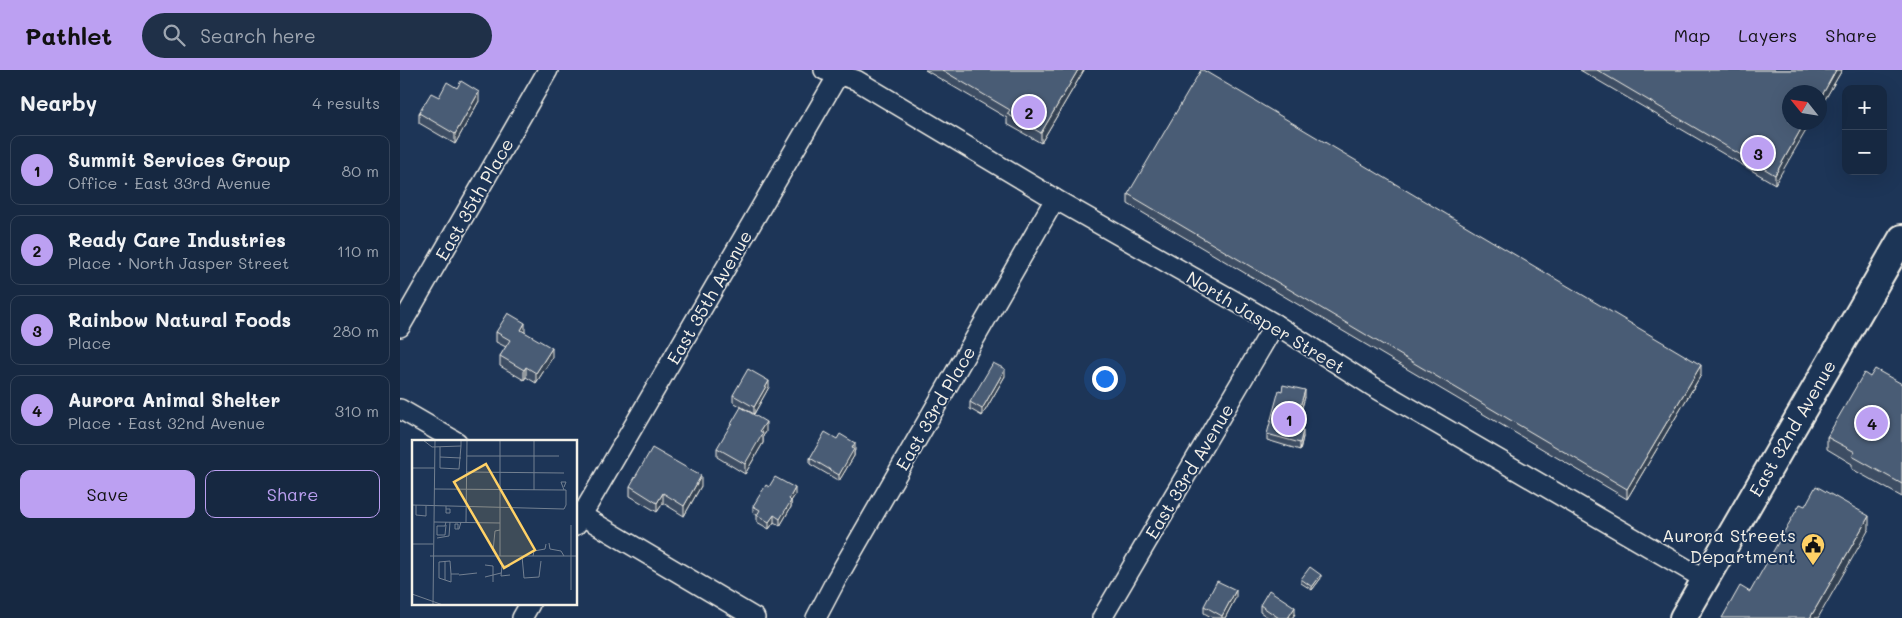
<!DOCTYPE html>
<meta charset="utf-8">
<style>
:root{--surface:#162841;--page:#1f3048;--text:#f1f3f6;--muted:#9ea6b1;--line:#35445a;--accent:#bca0f2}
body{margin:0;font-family:Mali,sans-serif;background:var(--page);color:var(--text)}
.controls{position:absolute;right:15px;top:15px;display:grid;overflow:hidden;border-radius:10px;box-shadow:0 5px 20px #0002}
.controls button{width:45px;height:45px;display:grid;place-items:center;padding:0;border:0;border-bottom:1px solid var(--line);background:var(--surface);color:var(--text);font:25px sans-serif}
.compass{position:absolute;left:1382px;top:15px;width:45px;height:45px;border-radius:50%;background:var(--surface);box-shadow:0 5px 20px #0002;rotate:300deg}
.you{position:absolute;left:704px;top:308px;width:18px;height:18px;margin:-12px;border:4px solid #fff;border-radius:50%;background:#1a73e8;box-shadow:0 0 0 8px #1a73e833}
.badge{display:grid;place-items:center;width:32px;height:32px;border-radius:50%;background:var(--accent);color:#111;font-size:16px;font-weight:700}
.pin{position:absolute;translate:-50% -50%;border:2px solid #fff;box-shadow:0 1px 5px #0006}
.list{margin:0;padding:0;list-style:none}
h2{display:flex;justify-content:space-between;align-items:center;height:65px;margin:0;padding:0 20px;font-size:21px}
h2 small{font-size:16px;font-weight:400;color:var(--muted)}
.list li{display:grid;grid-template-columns:32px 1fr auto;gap:15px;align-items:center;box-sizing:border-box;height:70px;margin:0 10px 10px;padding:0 10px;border:1px solid var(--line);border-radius:10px}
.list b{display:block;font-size:19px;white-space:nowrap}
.list p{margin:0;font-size:16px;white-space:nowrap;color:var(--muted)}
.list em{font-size:16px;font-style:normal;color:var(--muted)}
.actions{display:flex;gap:10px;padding:15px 20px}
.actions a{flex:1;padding:11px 0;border:1px solid var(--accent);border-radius:10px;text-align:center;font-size:18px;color:var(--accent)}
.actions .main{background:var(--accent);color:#111}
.icon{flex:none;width:28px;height:28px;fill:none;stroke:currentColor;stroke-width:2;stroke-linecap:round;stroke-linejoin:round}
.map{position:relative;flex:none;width:1502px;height:548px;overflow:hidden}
header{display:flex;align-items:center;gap:30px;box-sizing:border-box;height:70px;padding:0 25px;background:var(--accent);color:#111}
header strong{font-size:24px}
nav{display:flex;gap:28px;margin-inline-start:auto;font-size:18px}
.search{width:350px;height:45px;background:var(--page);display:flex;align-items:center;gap:12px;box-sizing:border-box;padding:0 18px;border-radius:28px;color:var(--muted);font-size:19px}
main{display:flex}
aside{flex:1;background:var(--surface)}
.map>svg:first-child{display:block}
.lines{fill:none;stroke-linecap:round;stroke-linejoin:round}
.street-casing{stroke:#f4f1e8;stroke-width:22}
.secondary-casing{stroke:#f4f1e8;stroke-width:30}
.street{stroke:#1d3557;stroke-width:19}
.secondary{stroke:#1d3557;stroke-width:26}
.wall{fill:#3e4e64;stroke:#f4f1e8}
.shaded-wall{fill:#324051;stroke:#f4f1e8}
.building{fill:#485b74;stroke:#f4f1e8}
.labels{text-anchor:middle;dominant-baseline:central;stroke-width:4;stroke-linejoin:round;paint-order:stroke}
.street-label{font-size:18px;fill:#f4f1e8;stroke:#1d3557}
.poi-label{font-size:18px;fill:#f4f1e8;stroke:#1d3557;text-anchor:end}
.inset-road{fill:none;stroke:#738091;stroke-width:1}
.view{fill:#ffd166;fill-opacity:0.15;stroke:#ffd166;stroke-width:2.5}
.inset-edge{fill:none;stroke:#f4f1e8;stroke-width:2.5}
</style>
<header>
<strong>Pathlet</strong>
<div class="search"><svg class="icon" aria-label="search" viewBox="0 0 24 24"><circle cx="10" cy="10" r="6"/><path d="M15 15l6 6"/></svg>Search here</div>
<nav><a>Map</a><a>Layers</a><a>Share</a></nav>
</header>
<main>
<aside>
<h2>Nearby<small>4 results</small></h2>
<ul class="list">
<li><span class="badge">1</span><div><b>Summit Services Group</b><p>Office · East 33rd Avenue</p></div><em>80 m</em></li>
<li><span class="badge">2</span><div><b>Ready Care Industries</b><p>Place · North Jasper Street</p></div><em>110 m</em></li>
<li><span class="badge">3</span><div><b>Rainbow Natural Foods</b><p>Place</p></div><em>280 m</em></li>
<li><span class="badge">4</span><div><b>Aurora Animal Shelter</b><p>Place · East 32nd Avenue</p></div><em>310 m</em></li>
</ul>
<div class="actions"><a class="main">Save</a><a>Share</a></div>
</aside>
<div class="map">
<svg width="1502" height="548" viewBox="0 0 1502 548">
<rect width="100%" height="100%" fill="#1d3557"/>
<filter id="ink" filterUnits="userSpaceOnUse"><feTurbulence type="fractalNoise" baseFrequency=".02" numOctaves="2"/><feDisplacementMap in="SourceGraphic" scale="10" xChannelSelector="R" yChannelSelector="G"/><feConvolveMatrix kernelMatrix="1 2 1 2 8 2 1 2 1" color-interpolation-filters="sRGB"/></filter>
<g filter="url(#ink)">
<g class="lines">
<g class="street-casing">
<g id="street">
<path d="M 424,0 L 456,10 L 655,129 L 875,254 L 972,316 L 1306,510"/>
<path d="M 0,257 L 148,0"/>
<path d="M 0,339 L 57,372"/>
<path d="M 176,442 L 355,548"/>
<path d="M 176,455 L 441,0"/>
<path d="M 122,548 L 130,534"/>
<path d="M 416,548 L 436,510 L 655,129"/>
<path d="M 702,548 L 875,254"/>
</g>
</g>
<g class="secondary-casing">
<path id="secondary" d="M 1283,548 L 1502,168"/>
</g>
<use href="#street" class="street"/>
<use href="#secondary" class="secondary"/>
</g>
<g class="wall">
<path d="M 525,0 L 684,0 L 641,73 L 607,54 L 607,48 Z"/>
<path d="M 1180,0 L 1442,0 L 1420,38 L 1420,22 L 1375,114 Z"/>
<path d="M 39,27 L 79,31 L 55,74 L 19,53 L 19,43 Z"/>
<path d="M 728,124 L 1301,305 L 1227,429 L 728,134 Z"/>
<path d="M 96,262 L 125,262 L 152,288 L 136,313 L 126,307 L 124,310 L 100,296 L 100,286 L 106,277 L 96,272 Z"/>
<path d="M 605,306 L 582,346 L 570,339 L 570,332 Z"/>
<path d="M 1470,307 L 1502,314 L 1502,427 L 1452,399 L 1452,394 L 1427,379 L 1427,367 Z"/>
<path d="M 369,317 L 354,344 L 333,332 L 333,325 Z"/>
<path d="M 905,327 L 898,351 L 900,359 L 903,367 L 900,380 L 867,370 L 867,364 Z"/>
<path d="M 366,362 L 363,366 L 363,373 L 345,404 L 317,387 L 317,378 Z"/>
<path d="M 455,380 L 454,382 L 454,386 L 439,411 L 410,394 L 410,388 Z"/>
<path d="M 230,416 L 301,416 L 284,446 L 263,433 L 257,442 L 230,426 Z"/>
<path d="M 369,417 L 395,425 L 391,431 L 391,437 L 380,456 L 374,452 L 369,459 L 357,452 L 357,445 L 353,443 L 353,436 Z"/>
<path d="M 921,508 L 912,520 L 901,513 L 901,509 Z"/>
<path d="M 836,527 L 825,548 L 813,548 L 804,543 L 804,536 Z"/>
<path d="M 860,535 L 895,544 L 892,548 L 869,548 L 860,542 Z"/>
</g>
<g class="shaded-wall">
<path d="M 678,0 L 684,0 L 641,73 L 641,63 Z"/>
<path d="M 1436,0 L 1442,0 L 1420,38 L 1420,29 Z"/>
<path d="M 79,22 L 79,31 L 55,74 L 55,64 Z"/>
<path d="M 1405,52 L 1411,52 L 1375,114 L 1375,105 Z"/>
<path d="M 125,253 L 125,263 L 121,260 Z"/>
<path d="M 152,278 L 152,288 L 136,313 L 136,303 Z"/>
<path d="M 1301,295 L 1301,305 L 1227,429 L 1227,419 Z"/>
<path d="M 126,297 L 126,307 L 124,310 L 124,300 Z"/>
<path d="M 605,299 L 605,306 L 582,346 L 582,339 Z"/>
<path d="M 369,311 L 369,317 L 354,344 L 354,337 Z"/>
<path d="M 905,320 L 905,327 L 896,357 L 896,350 Z"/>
<path d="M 366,352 L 366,362 L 363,366 L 363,373 L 345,404 L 345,394 L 360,361 Z"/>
<path d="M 903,360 L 903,367 L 900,380 L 900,373 Z"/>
<path d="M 455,373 L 455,380 L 454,382 L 454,386 L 439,411 L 439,405 Z"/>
<path d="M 301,406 L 301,416 L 284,446 L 284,436 Z"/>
<path d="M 395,418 L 395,425 L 391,431 L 391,437 L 380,456 L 380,449 L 389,429 Z"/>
<path d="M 263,423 L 263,433 L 257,442 L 257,433 Z"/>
<path d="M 374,445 L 374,452 L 369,459 L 369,452 Z"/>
<path d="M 1469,446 L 1469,459 L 1418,548 L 1410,548 Z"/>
<path d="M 921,505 L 921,508 L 912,520 L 912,517 Z"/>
<path d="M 836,520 L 836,527 L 825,548 L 822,548 L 822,546 Z"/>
<path d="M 895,537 L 895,544 L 892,548 L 888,548 Z"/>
</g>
<g class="building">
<path d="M 542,0 L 678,0 L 641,63 L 607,44 L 610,40 Z"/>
<path d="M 801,0 L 803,0 L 1301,295 L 1227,419 L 728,124 Z"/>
<path d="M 1197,0 L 1436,0 L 1420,29 L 1420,22 L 1390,22 L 1390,52 L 1405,52 L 1375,105 Z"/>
<path d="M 61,11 L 79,22 L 55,64 L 19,43 L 31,23 L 39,27 L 47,12 L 57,18 Z"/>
<path d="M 108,243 L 125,253 L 121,260 L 152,278 L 136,303 L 126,297 L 124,300 L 100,286 L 110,270 L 96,262 Z"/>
<path d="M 593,293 L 605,299 L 582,339 L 570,332 Z"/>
<path d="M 348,299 L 369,311 L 354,337 L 333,325 Z"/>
<path d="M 1475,299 L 1502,314 L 1502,414 L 1452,386 L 1455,382 L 1427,367 L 1464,303 L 1470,307 Z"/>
<path d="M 883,315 L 905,320 L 896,350 L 900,352 L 898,359 L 903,360 L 900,373 L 867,364 L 879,320 L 882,321 Z"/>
<path d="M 341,337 L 366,352 L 360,361 L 363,363 L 345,394 L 317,378 Z"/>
<path d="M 425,362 L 437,369 L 440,364 L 455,373 L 452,378 L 454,379 L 439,405 L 410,388 Z"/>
<path d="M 252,378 L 301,406 L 284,436 L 263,423 L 257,433 L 230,416 Z"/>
<path d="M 375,407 L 395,418 L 389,429 L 391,431 L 380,449 L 374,445 L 369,452 L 357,445 L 360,440 L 353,436 L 366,415 L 369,417 Z"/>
<path d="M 1416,416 L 1469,446 L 1410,548 L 1322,548 L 1340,516 L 1350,522 L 1400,434 L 1405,436 Z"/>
<path d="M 910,497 L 921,505 L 912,517 L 901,509 Z"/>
<path d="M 817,511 L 836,520 L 822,546 L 804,536 Z"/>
<path d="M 869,520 L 895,537 L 888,548 L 879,548 L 860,535 Z"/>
</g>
</g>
<defs>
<g id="civic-pin" transform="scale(1.25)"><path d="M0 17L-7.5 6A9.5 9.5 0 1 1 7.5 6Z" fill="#ffd166" stroke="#1d3557"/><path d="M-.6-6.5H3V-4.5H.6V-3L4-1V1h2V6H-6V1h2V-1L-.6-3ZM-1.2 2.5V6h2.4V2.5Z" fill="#111"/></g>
</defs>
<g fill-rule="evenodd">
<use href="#civic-pin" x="1413" y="475"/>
</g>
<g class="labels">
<g class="street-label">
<text transform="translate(74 129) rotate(-60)">East 35th Place</text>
<text transform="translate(309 227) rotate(-60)">East 35th Avenue</text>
<text transform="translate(866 252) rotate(31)">North Jasper Street</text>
<text transform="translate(535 338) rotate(-60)">East 33rd Place</text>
<text transform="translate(1392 358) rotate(-60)">East 32nd Avenue</text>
<text transform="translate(789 401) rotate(-59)">East 33rd Avenue</text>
</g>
<g class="poi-label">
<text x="1396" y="465">Aurora Streets<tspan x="1396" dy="21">Department</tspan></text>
</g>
</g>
<g transform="translate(12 370)">
<rect width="165" height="165" fill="#1d3557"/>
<path class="inset-road" d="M 11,0 L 20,7 L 49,6 L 49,0M 122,0 L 122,50M 28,7 L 28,28 L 47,29 L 49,6M 55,16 L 147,16M 28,17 L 49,18M 0,28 L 22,28M 54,32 L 152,33M 152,47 L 154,42 L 149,42 L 152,50M 0,65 L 152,69 L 154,65 L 154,50 L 22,49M 4,65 L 4,75 L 14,76 L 14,66M 34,69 L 38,69 L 38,73 L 34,73 L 34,66M 22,82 L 88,83M 54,82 L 55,0M 34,85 L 33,95 L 25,95 L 25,86 L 33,86 L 34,82M 46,89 L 46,84 L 43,84 L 43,89 L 47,89 L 49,82M 25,98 L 37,96 L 38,82M 137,103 L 138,109 L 149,111 L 152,116M 0,104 L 21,104M 81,111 L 83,91 L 88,90M 18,116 L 165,116M 88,116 L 88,0M 110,116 L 112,138 L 127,137 L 129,121M 121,116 L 122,111 L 133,109 L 134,104M 33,121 L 33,140M 73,125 L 81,126 L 81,142M 98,126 L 90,126 L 89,136 L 98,135M 39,134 L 39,142 L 27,138 L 27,122 L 38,121 L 39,134 L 47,134M 47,135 L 65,133M 73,137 L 89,133M 159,150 L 159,85M 0,154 L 31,165M 21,165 L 23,0"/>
<path class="view" d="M 74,24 L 123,110 L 92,128 L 42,42 Z"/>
<rect width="165" height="165" class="inset-edge"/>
</g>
</svg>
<div class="controls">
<button>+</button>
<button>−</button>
</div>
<svg class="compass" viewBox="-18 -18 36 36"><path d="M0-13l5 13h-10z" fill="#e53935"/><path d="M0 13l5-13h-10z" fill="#9ea6b1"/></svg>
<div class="you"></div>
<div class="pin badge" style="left:889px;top:349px">1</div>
<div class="pin badge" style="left:629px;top:42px">2</div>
<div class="pin badge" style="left:1358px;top:83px">3</div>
<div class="pin badge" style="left:1472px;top:353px">4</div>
</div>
</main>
